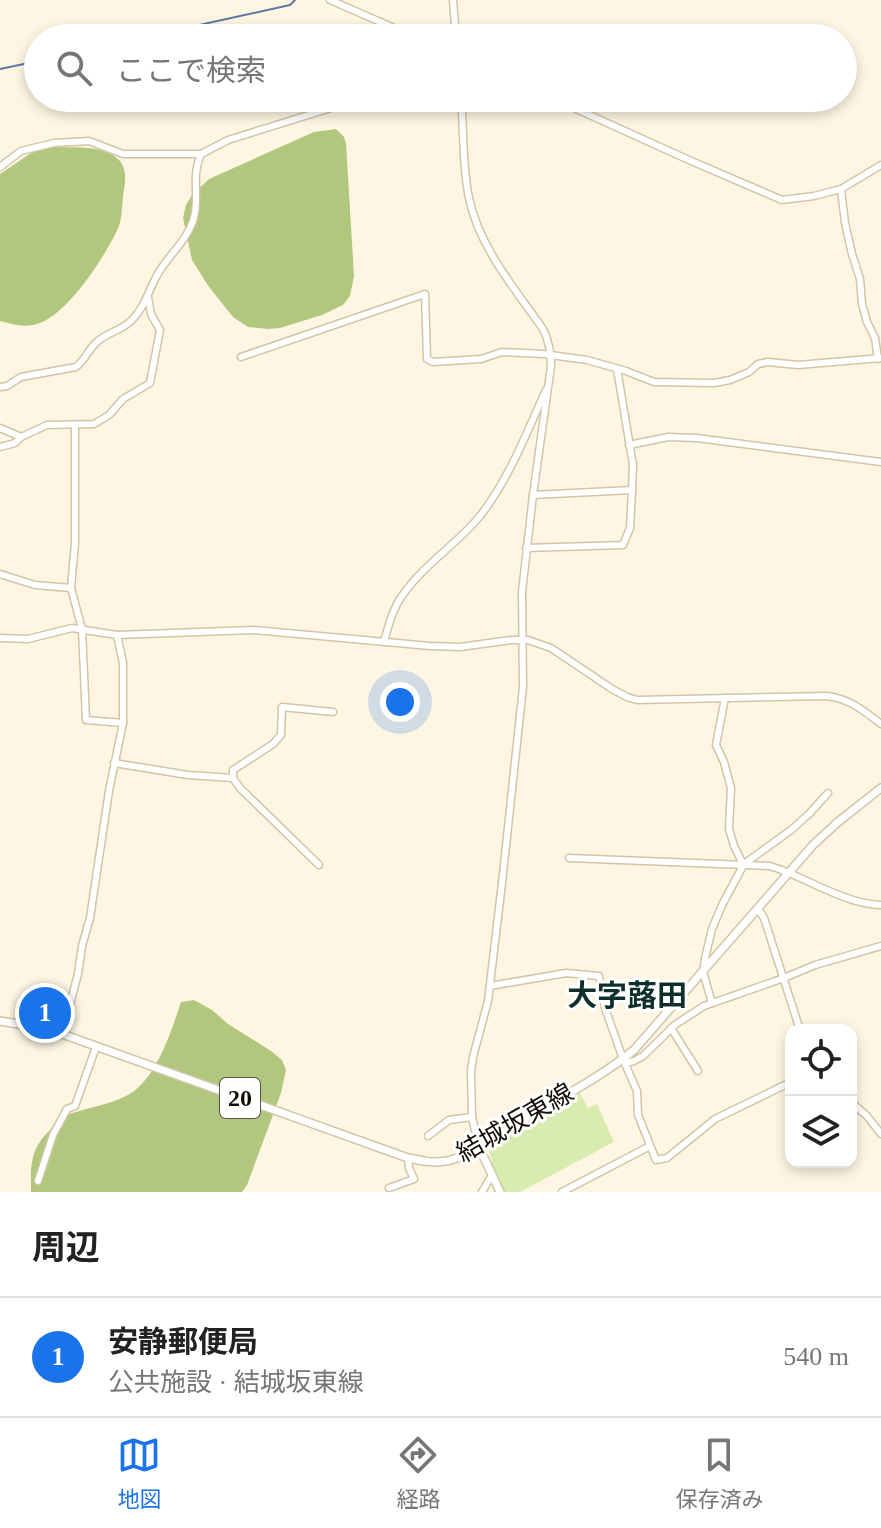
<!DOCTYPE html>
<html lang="ja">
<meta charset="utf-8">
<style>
:root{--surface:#fff;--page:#f2f2f2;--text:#222;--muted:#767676;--line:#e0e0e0;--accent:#1a73e8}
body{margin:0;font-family:"Times New Roman","Noto Sans JP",serif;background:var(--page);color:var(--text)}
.controls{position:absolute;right:24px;bottom:24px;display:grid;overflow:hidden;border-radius:16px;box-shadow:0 4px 12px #0003}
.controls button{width:72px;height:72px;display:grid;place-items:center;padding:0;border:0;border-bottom:2px solid var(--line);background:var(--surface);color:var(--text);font:40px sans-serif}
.you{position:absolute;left:400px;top:702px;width:28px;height:28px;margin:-20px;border:6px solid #fff;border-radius:50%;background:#1a73e8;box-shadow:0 0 0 12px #1a73e833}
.badge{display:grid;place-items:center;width:52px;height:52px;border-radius:50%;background:var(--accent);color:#fff;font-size:26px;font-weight:700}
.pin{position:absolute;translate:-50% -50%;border:4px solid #fff;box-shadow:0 2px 8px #0006}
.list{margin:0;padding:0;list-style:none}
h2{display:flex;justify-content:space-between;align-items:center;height:104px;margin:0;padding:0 32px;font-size:34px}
h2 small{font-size:26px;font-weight:400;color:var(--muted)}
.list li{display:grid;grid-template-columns:52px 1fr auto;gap:24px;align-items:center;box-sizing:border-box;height:120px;padding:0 32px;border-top:2px solid var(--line)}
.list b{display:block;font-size:30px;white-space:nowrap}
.list p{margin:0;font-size:26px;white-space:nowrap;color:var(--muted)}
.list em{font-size:26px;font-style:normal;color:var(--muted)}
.icon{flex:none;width:44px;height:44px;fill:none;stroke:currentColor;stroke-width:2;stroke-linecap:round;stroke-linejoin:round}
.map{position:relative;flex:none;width:881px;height:1192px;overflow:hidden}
.search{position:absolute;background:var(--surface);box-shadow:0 4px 12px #0003;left:24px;right:24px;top:24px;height:88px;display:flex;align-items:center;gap:20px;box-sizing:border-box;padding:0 28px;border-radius:44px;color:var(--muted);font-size:30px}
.sheet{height:224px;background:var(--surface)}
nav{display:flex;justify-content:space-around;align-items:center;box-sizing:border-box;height:112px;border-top:2px solid var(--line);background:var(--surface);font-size:22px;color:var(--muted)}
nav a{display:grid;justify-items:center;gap:4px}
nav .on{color:var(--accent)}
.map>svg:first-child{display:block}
.green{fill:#d8ecaf}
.forest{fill:#b1c77e}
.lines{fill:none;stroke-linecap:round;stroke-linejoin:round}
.stream{stroke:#5c79a0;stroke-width:2}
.minor-casing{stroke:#d2c5a6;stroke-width:9}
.major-casing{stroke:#d2c5a6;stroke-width:10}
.minor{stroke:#fff;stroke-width:6}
.major{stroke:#fff;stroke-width:7}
.labels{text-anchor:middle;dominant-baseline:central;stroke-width:6;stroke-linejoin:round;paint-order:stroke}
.shield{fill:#fff;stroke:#59564f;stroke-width:2}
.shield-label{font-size:24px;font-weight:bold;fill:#120d04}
.street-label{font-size:26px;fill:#120d04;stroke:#fff}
.quarter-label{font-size:30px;font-weight:bold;fill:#0f302a;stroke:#fff}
</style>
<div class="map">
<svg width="881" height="1192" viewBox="0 0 881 1192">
<rect width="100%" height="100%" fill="#fef6e3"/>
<path class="green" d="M 580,1093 L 588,1108 L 597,1104 L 614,1142 L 520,1192 L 502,1192 L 491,1163 L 492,1161 L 488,1148 Z"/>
<g class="forest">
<path d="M 336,129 L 344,137 L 346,143 L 354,276 L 350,296 L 343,305 L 322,315 L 280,328 L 268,329 L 248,327 L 233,317 L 209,287 L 192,260 L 183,218 L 186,205 L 192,195 L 209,179 L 314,132 Z"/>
<path d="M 53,147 C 73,148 103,144 119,160 C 128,169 125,184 123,196 C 122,206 122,217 119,226 C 107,254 67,316 37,324 C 24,328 12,324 0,321 L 0,174 L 31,153 Z"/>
<path d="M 194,1000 L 212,1010 L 228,1024 L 271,1051 L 282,1060 L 286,1070 L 281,1093 L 247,1185 L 242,1192 L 31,1192 C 31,1166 29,1151 49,1131 C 56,1124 61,1118 69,1114 C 87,1108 107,1105 124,1097 C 155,1084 171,1032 181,1002 Z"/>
</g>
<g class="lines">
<g class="stream">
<path d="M 140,38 L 290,5 L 295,0"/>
<path d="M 0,69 L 38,61"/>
</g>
<g class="minor-casing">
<g id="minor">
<path d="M 330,0 L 417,38"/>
<path d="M 453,0 L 456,38"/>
<path d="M 461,98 C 464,131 462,166 469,198 C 479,247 515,289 543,329 C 549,341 551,352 551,366 L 533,495 L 522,592 L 523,687 L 502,883 L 488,1001 L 473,1057 L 471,1072 L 472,1117 L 479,1147"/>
<path d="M 552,98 L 689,160 L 782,200 L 814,196 L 841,189 L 881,165"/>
<path d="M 0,167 L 21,151 L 54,143 L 89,141 L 123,154 L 201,154 L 228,140 L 363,98"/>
<path d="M 841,189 L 845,223 L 852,254 L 860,279 L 862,304 L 867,322 L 875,338 L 878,359"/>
<path d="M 241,357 L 425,294 L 427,359 L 433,362 L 481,359 L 502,352 L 543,354 L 587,360 L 626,371 L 654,382 L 714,383 L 730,380 L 749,372 L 758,364 L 768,362 L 798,365 L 881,358"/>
<path d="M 0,387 L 7,386 L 21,377 L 76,367 C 85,360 88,350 96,343 C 106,332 122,331 132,320 C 146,306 149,288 159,272 C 170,254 186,241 193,221 C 201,197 190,179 201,154"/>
<path d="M 75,425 L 75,543 L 71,588 L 82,629 L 86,720 L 123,723"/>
<path d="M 0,428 L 21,437"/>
<path d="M 629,445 L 668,437 L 697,438 L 881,462"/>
<path d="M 0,447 L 15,443 L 21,437 L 47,425 L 94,424 L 109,415 L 123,399 L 150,383 L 160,330 L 151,314 L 148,297"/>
<path d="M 533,495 L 632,490 L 633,465 L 617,369"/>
<path d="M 526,548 L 623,545 L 630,528 L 632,490"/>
<path d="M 0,574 L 35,585 L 71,588"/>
<path d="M 0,638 L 28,639 L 72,628 L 117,635 L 253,630 L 430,646 L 460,647 L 511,640 L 528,640 L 551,648 L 612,689 L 627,697 L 637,700 L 827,696 C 850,699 863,710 881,724"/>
<path d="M 384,642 C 388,627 393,608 402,596 C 423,565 456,545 480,516 C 509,479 527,432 546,390"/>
<path d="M 725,698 L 716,745 L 724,762 L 731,788 L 729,829 L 734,846 L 743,864"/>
<path d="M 114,763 L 188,775 L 233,778"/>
<path d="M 569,858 L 770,866 C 806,877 844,904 881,905"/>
<path d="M 319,865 L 240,788 L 233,778 L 233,770 L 273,744 L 281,735 L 282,707 L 333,712"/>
<path d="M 758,909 L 764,918 L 800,1030"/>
<path d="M 490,986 L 566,973 L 599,976 L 605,1008 L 623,1059 L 637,1091 L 638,1115 L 656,1160 L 667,1158 L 715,1119 L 791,1082"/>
<path d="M 712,1003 L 703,972 L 706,954 L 712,929 L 722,905 L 744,864 L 791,830 L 809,814 L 828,793"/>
<path d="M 671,1028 L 698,1071"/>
<path d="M 62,1034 L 78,974 L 82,946 L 90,918 L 109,791 L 123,723 L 123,663 L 117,635"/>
<path d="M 625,1063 L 634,1061 L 643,1056 L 676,1024 L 704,1006 L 784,978 L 815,965 L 881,946"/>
<path d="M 851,1102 L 867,1116 L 881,1134"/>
<path d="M 428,1136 L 449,1120 L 472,1117"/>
<path d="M 38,1181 L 53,1135 L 67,1109 L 75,1106 L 96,1047"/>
<path d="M 389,1188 L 414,1179 L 409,1168 L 408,1158"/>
<path d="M 482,1192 L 492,1175"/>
<path d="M 562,1192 L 650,1146"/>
</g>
</g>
<g class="major-casing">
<g id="major">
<path d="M 0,1021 L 41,1028 L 62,1034 L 408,1158 C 422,1161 437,1164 451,1160 C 479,1152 504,1132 528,1117 C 564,1096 602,1076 634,1050 L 813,845 L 838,822 L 881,788"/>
<path d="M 479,1147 L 500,1192"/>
</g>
</g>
<use href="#minor" class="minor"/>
<use href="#major" class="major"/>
</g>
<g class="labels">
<rect class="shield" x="220" y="1078" width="40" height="40" rx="6"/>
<g class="shield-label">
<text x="240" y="1098">20</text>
</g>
<g class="street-label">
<text transform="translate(515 1123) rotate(-30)">結城坂東線</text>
</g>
<g class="quarter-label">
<text x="627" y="995">大字蕗田</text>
</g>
</g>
</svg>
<div class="controls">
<button><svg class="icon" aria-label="locate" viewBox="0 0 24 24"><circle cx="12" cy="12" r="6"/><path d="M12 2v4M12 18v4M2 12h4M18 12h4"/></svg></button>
<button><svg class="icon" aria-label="layers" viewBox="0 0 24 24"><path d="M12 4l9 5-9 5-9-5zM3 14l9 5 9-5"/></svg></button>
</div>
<div class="you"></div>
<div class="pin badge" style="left:45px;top:1013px">1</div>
<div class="search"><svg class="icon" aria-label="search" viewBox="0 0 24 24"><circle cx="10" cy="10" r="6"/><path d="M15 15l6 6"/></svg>ここで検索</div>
</div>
<section class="sheet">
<h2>周辺<small></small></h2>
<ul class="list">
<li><span class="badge">1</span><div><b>安静郵便局</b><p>公共施設 · 結城坂東線</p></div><em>540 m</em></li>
</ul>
</section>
<nav>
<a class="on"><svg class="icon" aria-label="map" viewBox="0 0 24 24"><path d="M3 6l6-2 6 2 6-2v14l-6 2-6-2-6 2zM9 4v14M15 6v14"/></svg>地図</a>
<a><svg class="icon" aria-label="directions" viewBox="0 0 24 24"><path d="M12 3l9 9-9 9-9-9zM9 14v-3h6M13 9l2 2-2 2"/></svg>経路</a>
<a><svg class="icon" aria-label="saved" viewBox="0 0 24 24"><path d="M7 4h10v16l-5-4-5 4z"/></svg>保存済み</a>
</nav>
